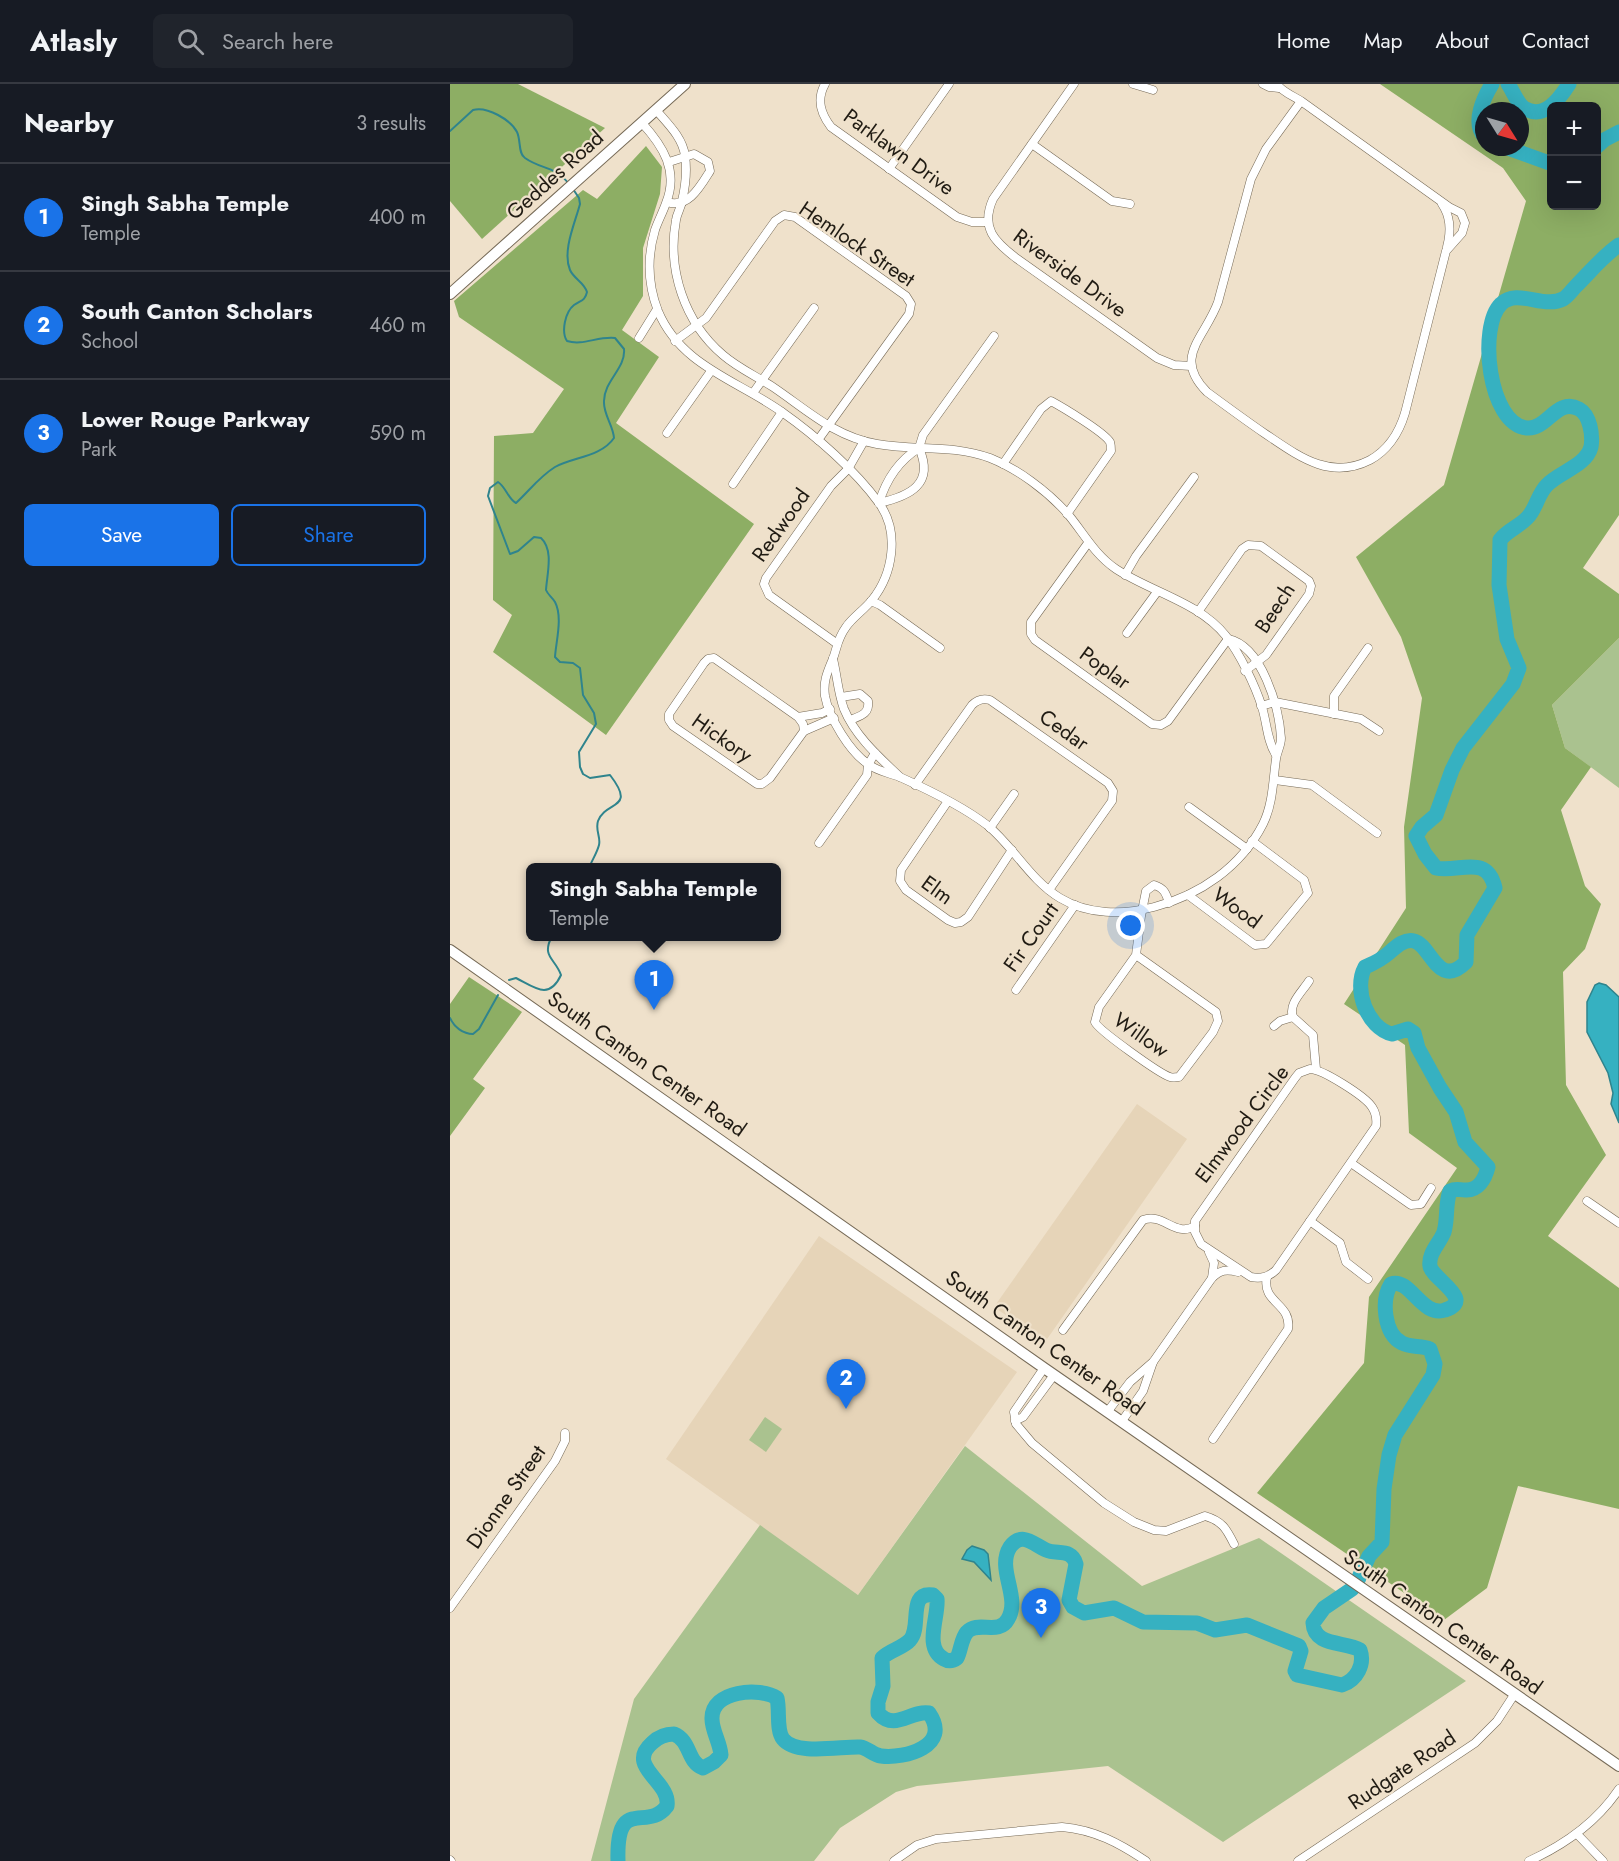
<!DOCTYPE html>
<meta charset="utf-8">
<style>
:root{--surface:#171b24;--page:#20242c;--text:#f1f3f6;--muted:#9ea1a6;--line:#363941;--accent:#1a73e8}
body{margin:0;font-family:Jost,sans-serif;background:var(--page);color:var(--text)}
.controls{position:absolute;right:18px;top:18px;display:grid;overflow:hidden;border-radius:9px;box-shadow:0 6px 24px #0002}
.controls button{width:54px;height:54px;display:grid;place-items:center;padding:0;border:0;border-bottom:2px solid var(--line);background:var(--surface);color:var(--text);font:30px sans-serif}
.compass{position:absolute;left:1025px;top:18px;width:54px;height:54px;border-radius:50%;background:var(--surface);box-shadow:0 6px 24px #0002;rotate:127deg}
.you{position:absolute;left:681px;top:842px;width:21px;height:21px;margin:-15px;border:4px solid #fff;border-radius:50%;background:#1a73e8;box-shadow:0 0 0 9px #1a73e833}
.badge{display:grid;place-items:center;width:39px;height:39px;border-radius:50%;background:var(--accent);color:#fff;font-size:20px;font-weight:700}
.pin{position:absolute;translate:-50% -50px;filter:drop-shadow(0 2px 3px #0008)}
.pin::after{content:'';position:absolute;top:32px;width:21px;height:18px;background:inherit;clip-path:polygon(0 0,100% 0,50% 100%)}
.popup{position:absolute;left:76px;top:779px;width:255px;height:78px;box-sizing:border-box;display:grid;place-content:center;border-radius:9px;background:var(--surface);filter:drop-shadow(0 2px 4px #0005);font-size:20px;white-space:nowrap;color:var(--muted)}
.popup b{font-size:22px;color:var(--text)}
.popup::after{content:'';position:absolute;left:50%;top:100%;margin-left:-12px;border:12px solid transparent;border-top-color:var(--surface)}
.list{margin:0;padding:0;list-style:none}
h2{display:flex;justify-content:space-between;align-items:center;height:78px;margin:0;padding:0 24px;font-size:26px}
h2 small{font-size:20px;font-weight:400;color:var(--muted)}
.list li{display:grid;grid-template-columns:39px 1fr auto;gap:18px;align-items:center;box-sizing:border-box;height:108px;padding:0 24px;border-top:2px solid var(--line)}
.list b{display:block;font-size:22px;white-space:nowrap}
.list p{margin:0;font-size:20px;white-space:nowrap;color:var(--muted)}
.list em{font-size:20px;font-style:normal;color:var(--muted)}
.actions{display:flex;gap:12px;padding:18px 24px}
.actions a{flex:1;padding:14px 0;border:2px solid var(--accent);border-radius:9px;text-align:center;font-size:21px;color:var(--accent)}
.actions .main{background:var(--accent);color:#fff}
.icon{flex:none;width:33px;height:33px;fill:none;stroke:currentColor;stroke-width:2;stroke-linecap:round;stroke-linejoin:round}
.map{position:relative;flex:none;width:1169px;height:1777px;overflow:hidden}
header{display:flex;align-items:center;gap:36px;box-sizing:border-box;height:84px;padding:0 30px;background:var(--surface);border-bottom:2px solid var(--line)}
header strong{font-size:28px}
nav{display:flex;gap:33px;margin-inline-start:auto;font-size:21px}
.search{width:420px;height:54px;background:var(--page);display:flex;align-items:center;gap:15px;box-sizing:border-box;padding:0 21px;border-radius:9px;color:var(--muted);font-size:22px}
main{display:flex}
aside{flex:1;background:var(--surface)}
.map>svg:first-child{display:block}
.built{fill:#e6d4b8}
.green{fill:#aac28f}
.forest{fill:#8dae64;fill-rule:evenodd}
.water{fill:#36b1c1;stroke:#2f848d;stroke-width:1.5}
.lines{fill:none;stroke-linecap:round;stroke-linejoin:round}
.stream{stroke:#2f848d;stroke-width:2}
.river{stroke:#36b1c1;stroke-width:15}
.minor-casing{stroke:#766a57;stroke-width:9}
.secondary-casing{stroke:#766a57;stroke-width:12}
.minor{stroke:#fff;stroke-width:8}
.secondary{stroke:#fff;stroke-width:10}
.labels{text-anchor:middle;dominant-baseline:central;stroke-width:4.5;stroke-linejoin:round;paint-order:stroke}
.street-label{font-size:21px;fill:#201b13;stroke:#efe1cb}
</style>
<header>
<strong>Atlasly</strong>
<div class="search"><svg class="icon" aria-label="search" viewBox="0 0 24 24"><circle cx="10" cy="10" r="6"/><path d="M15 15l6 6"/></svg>Search here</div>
<nav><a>Home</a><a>Map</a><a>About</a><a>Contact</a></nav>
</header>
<main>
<aside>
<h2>Nearby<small>3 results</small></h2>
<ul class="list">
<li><span class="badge">1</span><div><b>Singh Sabha Temple</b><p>Temple</p></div><em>400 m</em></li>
<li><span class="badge">2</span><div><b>South Canton Scholars</b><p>School</p></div><em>460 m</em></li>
<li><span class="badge">3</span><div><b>Lower Rouge Parkway</b><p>Park</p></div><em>590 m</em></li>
</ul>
<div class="actions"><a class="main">Save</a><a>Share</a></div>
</aside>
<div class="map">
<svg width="1169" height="1777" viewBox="0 0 1169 1777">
<rect width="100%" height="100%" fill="#efe1cb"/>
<g class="built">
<path d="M 687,1020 L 737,1055 L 595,1258 L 544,1223 Z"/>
<path d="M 369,1152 L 567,1288 L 408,1511 L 216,1375 Z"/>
</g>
<g class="green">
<path d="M 1169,554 L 1169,704 L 1115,664 L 1102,621 Z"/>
<path d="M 315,1333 L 332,1345 L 316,1368 L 299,1356 Z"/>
<path d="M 515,1362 L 692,1502 L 809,1454 L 1016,1597 L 773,1758 L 658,1682 L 467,1702 L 446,1708 L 390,1744 L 364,1777 L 141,1777 L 184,1615 L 310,1441 L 408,1511 Z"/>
</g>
<g class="forest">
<path d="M 0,0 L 68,0 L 155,44 L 32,155 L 0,117 Z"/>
<path d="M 930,0 L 1169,0 L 1169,431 L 1133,484 L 1169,510 L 1169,554 L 1102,621 L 1115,664 L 1141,683 L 1111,726 L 1135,802 L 1151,820 L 1135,865 L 1113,888 L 1116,1001 L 1156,1071 L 1098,1152 L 1169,1204 L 1169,1425 L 1068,1402 L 1037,1504 L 994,1536 L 807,1409 L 914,1279 L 919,1213 L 1007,1084 L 959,1049 L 955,961 L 894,920 L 956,824 L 954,743 L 972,614 L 951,553 L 906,473 L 994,401 L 1076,117 L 1053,84 ZM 1146,22 L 1146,122 L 1102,122 L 1102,22 ZM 1034,27 L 1070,27 L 1070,63 L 1034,63 Z"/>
<path d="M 196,62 L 212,83 L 210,110 L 193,164 L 193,212 L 172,246 L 209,273 L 166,339 L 304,440 L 156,651 L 43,568 L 62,531 L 43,516 L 44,352 L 83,349 L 114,305 L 9,233 L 4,217 L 133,106 L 147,115 Z"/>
<path d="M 19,893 L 72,928 L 23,995 L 35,1004 L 0,1052 L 0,920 Z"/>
</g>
<g class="water">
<path d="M 1149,899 L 1156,901 L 1169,913 L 1169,1039 L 1161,1020 L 1163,1009 L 1158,989 L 1137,948 L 1137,918 L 1145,901 Z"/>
<path d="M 522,1462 L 534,1466 L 538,1470 L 541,1496 L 524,1478 L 512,1475 L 517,1466 Z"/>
</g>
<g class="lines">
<g class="stream">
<path d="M 0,47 L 23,26 C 37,22 61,36 67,48 C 71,56 68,70 75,74 C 92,86 104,81 119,100"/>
<path d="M 123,105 L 129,114 L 130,120 C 125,139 112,167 120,186 C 124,195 134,198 137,208 C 135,217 131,216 124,221 C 115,228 111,248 117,257 C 133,262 148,252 165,254 L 174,265 C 176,284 154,297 154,317 C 153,330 163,341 164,354 C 151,373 123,373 105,383 C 89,393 80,406 66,419 C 58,415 56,403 48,398 L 40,404 L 38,412 L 60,470 L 68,467 L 84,453 L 91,454 C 104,466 97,490 96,506 C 98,511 102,513 105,518 C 113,533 106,557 105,573 L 110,578 L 123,579 L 130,584 L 133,611 L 144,629 L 146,640 L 129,668 L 130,683 L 133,690 L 140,694 L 160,691 C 187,726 156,716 148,737 C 145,746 151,753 149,761 C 147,769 142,776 139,784"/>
<path d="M 59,896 L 66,894 C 84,903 99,917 111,891 C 105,874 91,873 102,852"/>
<path d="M 0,934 C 4,943 13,950 23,950 L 29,945 L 48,911"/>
</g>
<g class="river">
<path d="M 1058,0 C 1063,7 1067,19 1074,24 C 1094,37 1110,14 1119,0"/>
<path d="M 1034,52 C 1022,38 1034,13 1042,0"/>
<path d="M 1055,63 L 1102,80"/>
<path d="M 1146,63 L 1154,56 L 1169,48"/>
<path d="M 168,1777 C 166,1710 197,1749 217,1722 C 221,1697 175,1683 202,1659 C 208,1653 215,1650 224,1650 C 241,1657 237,1678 253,1684 L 264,1678 L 271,1671 C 270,1658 262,1647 262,1635 C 261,1606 310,1603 327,1614 C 330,1626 326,1646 333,1655 C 346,1672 392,1662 410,1663 C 418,1664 423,1671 431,1672 C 455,1675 502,1662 479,1629 C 461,1626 445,1648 428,1629 L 428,1618 L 433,1602 L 432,1574 C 440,1566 453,1564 460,1556 C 472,1543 457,1507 483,1511 L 487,1515 C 489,1532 473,1564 494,1575 C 499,1578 503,1577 507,1574 C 511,1566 511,1555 517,1548 C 528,1536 549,1552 558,1535 C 571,1513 546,1485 560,1463 C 572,1447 583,1460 596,1466 C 607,1471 622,1464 626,1480 L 619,1516 L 623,1523 L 634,1529 L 664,1524 L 693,1538 L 747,1539 L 765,1546 L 797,1541 L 849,1562 L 851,1567 L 845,1587 L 847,1591 L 892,1601 C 907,1596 915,1580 910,1566 C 895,1557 864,1563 863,1539 L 874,1524 L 902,1505 L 906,1500 L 919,1472 L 932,1458 L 934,1405 L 939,1371 L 945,1351 L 983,1291 L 985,1280 L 980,1265 C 971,1261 961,1264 952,1259 C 934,1250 931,1216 941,1200 C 960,1193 972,1234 995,1226 C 1026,1216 982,1195 980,1182 C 978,1169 990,1159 994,1148 C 998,1135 995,1120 1000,1107 C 1006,1104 1009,1106 1015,1106 C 1028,1107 1035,1095 1038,1083 L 1015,1058 L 1006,1028 L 990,1004 L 968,964 L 964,949 L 958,945 L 942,950 C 917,944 903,905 915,883 C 921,880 927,878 932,874 C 941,869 951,854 964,857 C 981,861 988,906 1016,878 L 1017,851 L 1045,804 C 1037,769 1009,789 986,784 L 975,770 L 966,752 L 972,743 L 986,731 L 1002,686 L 1013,664 L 1063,600 L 1069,584 L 1057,555 L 1049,501 L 1050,456 C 1058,445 1074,441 1081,429 C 1087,420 1089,409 1097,401 C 1109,388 1136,382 1141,363 C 1143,351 1140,331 1129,325 C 1107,313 1097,346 1077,344 C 1038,340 1028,242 1051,220 C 1067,204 1094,225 1113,215 C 1118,212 1122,206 1126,202 C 1140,188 1153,172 1169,161"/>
</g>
<g class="minor-casing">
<g id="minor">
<path d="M 375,0 C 366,16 371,30 381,43 L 507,133 L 522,138 L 538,138"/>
<path d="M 624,0 L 543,115 C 530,144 545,158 566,174 L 707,274 L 724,281 L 741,282"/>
<path d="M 683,0 L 703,6"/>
<path d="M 813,0 L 819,3 L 829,4"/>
<path d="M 827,0 C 831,7 843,12 851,17 L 999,123 L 1011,129 L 1015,139 L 1012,149 L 996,167 L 955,329 C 949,349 938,366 920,376 C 879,397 847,371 814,349 C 795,336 776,322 757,308 C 722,273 755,254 768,218 L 801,95 L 816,65 L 851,17"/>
<path d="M 206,26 C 218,40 233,54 235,72 C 237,85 235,104 232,117 C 231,124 227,129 226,136 C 217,185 234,238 273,271 C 288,284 306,292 323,303 C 357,326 385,353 427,360 C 466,367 501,360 540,374 C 568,385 597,407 617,429 C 633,448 644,470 666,485 C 701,508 749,518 776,552 C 790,570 805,601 812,623 C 817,639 817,657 826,671"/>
<path d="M 192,39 C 213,62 229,87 216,119 C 213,128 208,137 205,146 C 197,173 198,201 208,227 C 231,282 287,296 332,328 C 366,352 405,386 429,419 C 450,448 443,490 422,516 C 414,526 403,533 396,543 C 386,557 388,563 382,577 C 377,589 373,598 375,612 C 379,634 400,668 418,680 C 428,688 441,689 452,694 C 481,707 512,722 537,741 C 564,763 580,796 610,814 C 638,831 673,831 704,823 C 750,811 791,783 813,740 C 823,720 823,696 826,675 C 827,667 831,662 831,654 C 829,623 812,562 778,555"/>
<path d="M 582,60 L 662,117 L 680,120"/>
<path d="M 439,85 L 499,0"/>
<path d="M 217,118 C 238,125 250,103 260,87 L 258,78 L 244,70 L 219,78"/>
<path d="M 992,120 C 1001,133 1001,148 997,163"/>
<path d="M 189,254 L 207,225"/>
<path d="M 225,257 L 256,234 L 325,137 L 334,131 L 345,133 L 456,212 L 461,220 L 459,230 L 368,356"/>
<path d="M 303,309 L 364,224"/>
<path d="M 217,349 L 261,287"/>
<path d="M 469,364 L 473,351 L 544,252"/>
<path d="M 553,380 L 591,325 L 601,317 C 612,323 654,348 660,358 C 661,361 661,364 661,367 L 617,430"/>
<path d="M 283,400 L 332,328"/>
<path d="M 429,419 C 460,412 485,400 469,364"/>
<path d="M 429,419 C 436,396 448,377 469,364"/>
<path d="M 638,459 L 581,538 L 581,550 L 585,556 L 702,640 L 711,641 L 718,637 L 778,555"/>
<path d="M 675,491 L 686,472 L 744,393"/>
<path d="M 421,517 L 430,521 L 490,564"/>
<path d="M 748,528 L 792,465 L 798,461 L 811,462 L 859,497 L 861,502 L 859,510 L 816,571 L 795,587"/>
<path d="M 677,549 L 707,508"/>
<path d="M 386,559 L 319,511 L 314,500 L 316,494 L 381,402 L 398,385 L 414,357"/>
<path d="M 383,575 C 387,591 388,609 394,625 C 405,652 429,673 450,693"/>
<path d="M 391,613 L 410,610 L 418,617 C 420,630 410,632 400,636"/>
<path d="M 811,622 L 825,618 L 911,635 L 929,647"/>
<path d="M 884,630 L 884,612 L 918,564"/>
<path d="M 348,633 L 353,640 L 354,647 L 320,694 L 312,700 L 307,700 L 223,642 L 219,636 L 219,630 L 254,579 L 258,575 L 264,574 L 348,633 L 372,629 L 380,625"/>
<path d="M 354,647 L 384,634"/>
<path d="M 825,696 L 862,701 L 927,749"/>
<path d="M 465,701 L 522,621 C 527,616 533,614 540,616 L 658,699 L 663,707 L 662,717 L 599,806"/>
<path d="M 498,717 L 451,786 L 450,797 L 456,806 L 498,836 L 505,839 L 511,838 L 518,833 L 562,766"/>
<path d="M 739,723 L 797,765"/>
<path d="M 540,744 L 564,710"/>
<path d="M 369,759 L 417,691 L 418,681 L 425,669"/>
<path d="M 738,811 L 805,861 L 816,860 L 858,809 L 854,796 L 802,757"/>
<path d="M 686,871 L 766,928 L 768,937 L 763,948 L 729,993 C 726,993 723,994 720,993 C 710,990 648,946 645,938 L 649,923 L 686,871 L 691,832 L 696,807 L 704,801 C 714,804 716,809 719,819"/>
<path d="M 566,906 L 625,821"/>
<path d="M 843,933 L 863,951 L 866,985"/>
<path d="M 843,933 C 838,920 852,908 859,897"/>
<path d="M 824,942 L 830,937 L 843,933"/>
<path d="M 860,985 C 872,985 915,1012 922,1023 C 926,1029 927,1035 926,1042 L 826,1186 C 819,1193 811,1195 801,1193 L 751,1160 L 745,1148 L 745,1137 L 845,994 L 849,989 Z"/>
<path d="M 901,1079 L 961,1121 L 971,1120 L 981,1104"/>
<path d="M 1137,1117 L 1169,1139"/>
<path d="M 860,1137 L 890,1159 L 896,1178 L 918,1195"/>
<path d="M 759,1168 L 764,1179 L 762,1194"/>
<path d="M 613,1246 L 693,1136 C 713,1128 725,1154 745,1142"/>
<path d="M 594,1284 L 564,1328 L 566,1340 L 582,1359 L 654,1419 L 684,1438 L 704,1446 L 716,1447 L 755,1432 C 772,1437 776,1444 784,1460"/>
<path d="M 658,1327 L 680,1298 L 703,1278 L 762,1194 C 770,1186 776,1185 788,1188"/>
<path d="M 565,1337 L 573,1333 L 604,1291"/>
<path d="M 672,1337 L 693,1307 L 703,1278"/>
<path d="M 763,1355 L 838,1245 C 842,1219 811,1219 817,1193"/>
<path d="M 0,1524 L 105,1377 L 115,1357 L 115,1349"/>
<path d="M 1127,1750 L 1153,1777"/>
<path d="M 0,1776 L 1,1777"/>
<path d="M 444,1777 L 467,1761 L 486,1755 L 612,1743 C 645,1746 669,1759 696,1777"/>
<path d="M 848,1777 L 1025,1659 L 1047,1637 L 1064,1611"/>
<path d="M 1079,1777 C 1114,1761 1147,1738 1169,1705"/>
</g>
</g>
<g class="secondary-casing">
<g id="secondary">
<path d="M 0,210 L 235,0"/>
<path d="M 0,866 L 594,1284 L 1169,1682"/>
</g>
</g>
<use href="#minor" class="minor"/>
<use href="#secondary" class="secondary"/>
</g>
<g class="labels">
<g class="street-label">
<text transform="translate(449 68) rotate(36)">Parklawn Drive</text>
<text transform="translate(105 91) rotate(-42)">Geddes Road</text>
<text transform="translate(407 160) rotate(34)">Hemlock Street</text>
<text transform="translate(620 189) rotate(36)">Riverside Drive</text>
<text transform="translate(331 441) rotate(-55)">Redwood</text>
<text transform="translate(825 524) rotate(-57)">Beech</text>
<text transform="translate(655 584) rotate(36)">Poplar</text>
<text transform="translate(614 646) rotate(35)">Cedar</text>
<text transform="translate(272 654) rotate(35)">Hickory</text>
<text transform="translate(487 806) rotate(36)">Elm</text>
<text transform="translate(787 824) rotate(36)">Wood</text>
<text transform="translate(581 853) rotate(-55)">Fir Court</text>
<text transform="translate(691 951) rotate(35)">Willow</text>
<text transform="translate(197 980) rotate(35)">South Canton Center Road</text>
<text transform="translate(792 1040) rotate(-53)">Elmwood Circle</text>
<text transform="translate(595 1259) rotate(35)">South Canton Center Road</text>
<text transform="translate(56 1413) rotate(-55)">Dionne Street</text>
<text transform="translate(993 1538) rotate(35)">South Canton Center Road</text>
<text transform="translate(952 1686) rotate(-34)">Rudgate Road</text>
</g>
</g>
</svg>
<div class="controls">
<button>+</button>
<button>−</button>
</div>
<svg class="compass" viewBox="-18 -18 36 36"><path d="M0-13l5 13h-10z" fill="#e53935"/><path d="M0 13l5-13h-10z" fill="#9ea1a6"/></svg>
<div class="you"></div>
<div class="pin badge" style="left:204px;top:926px">1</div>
<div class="popup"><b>Singh Sabha Temple</b>Temple</div>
<div class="pin badge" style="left:396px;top:1325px">2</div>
<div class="pin badge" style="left:591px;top:1554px">3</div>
</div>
</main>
